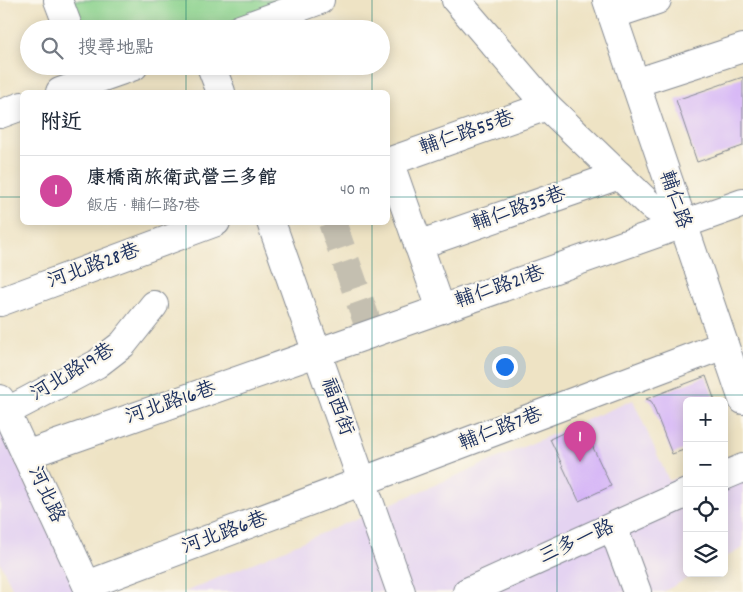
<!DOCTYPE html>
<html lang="zh-TW">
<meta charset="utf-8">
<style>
:root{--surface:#fff;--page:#f2f2f3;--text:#1f2937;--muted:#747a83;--line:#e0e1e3;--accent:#7c3aed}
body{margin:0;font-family:Dekko,"LXGW WenKai TC",sans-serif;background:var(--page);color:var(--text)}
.controls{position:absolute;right:15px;bottom:15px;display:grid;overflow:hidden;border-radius:8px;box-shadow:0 2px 12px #0003}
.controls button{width:45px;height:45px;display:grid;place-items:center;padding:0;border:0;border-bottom:1px solid var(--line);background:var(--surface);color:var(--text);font:25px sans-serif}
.you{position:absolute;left:504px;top:366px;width:18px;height:18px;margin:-12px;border:4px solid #fff;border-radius:50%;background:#1a73e8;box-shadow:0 0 0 8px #1a73e833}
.badge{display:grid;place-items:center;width:32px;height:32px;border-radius:50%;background:var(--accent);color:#fff;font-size:16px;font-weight:700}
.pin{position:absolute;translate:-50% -41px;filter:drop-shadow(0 1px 2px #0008)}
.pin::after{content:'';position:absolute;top:26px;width:18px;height:15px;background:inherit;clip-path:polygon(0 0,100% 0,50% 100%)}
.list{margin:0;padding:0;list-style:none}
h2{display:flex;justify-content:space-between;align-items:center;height:65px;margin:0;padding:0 20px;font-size:21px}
h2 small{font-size:16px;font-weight:400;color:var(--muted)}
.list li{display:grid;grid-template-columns:32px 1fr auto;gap:15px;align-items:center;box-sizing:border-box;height:70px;padding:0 20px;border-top:1px solid var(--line)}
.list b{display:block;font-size:19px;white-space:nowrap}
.list p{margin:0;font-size:16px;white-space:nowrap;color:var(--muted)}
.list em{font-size:16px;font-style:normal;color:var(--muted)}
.icon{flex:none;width:28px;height:28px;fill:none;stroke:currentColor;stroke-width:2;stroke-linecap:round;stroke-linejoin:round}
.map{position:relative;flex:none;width:743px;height:592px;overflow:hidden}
.search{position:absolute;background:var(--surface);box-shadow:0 2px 12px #0003;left:20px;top:20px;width:370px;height:55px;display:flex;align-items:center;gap:12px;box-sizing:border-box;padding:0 18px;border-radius:28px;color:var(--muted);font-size:19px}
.panel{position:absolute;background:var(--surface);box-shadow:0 2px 12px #0003;left:20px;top:90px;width:370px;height:135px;border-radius:8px}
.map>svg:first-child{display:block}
.built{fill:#e4d3f1}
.green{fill:#8ad18c;stroke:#528075}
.building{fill:#d4b3f7}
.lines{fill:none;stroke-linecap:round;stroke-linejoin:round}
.minor-tunnel{stroke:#c4bfb0;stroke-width:28;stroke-dasharray:28 14;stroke-linecap:butt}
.minor-casing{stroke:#848991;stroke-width:30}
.minor{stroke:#fff;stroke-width:28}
.grid{fill:none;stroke:#0f766e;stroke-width:1;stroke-opacity:0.55}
.labels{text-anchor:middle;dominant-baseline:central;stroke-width:4.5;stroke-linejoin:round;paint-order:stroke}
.street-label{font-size:20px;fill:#1b2f5e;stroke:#fbf7ec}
</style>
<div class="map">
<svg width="743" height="592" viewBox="0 0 743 592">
<rect width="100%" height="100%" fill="#fbf7ec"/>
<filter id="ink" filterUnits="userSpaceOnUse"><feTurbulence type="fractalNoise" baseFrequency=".02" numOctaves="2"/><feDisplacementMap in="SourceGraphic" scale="10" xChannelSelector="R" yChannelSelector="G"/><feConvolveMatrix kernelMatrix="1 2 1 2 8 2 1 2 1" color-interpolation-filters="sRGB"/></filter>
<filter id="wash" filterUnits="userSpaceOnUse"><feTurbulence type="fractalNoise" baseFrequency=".0096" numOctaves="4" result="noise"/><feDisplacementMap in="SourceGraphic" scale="20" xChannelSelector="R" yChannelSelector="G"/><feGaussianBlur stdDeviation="1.12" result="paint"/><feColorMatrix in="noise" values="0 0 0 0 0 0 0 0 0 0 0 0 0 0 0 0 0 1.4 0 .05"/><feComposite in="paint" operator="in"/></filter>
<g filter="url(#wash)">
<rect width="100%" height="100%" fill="#eee3c4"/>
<g class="built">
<path d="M 633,400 L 669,481 L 687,474 L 687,573 L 697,573 L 663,592 L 185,592 Z"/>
<path d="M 0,428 L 77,592 L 14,592 L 0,562 Z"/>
<path d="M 738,453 L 743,465 L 743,548 L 724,558 L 724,459 Z"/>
</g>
<path class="green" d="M 69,0 L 290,0 L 209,29 L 79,29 Z"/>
<g id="blocks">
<g class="building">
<path d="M 743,77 L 743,146 L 697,162 L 676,100 Z"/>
<path d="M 706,376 L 715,401 L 687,401 L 687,449 L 672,454 L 651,401 L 646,399 Z"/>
<path d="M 582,424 L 611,486 L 579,501 L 550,439 Z"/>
</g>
</g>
</g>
<g filter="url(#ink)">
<use href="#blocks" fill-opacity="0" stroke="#848991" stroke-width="1"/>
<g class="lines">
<path class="minor-tunnel" d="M 332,222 L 371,333"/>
<g class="minor-casing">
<g id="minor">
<path d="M 58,0 L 69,29"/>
<path d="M 456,0 L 547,106 L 650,205 L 682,224"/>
<path d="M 607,0 L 743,400"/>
<path d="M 612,15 L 657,0"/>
<path d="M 240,29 L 320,0"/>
<path d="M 211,66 L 221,92"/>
<path d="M 635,83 L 743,48"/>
<path d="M 60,92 L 134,66"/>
<path d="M 0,114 L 22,106"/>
<path d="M 389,161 L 441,309"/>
<path d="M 388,162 L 547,106"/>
<path d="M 271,222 L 401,592"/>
<path d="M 418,245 L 619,175"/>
<path d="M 0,302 L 216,222"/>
<path d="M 0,399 L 90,592"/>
<path d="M 6,412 L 97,364 L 123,344 L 154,305"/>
<path d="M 26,455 L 743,203"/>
<path d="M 724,476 L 743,468"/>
<path d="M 613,527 L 637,592"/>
<path d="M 87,585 L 724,345"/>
<path d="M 467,592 L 687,493"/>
</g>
</g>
<use href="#minor" class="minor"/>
</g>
</g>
<path class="grid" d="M 186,0 L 186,29M 372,0 L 372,29M 557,0 L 557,592M 186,66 L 186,92M 372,66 L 372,92M 0,197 L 22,197M 388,197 L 743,197M 186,222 L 186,592M 372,222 L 372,592M 0,395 L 743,395"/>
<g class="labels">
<g class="street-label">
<text transform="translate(467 134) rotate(-19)">輔仁路55巷</text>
<text transform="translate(674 200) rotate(71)">輔仁路</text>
<text transform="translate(519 210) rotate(-19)">輔仁路35巷</text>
<text transform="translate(94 267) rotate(-20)">河北路28巷</text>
<text transform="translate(500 288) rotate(-19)">輔仁路21巷</text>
<text transform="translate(73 373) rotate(-31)">河北路19巷</text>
<text transform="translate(171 404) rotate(-19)">河北路16巷</text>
<text transform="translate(336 407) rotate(70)">福西街</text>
<text transform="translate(501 430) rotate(-21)">輔仁路7巷</text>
<text transform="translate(45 495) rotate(65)">河北路</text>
<text transform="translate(225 534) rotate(-20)">河北路6巷</text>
<text transform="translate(577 543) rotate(-24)">三多一路</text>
</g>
</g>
</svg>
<div class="controls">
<button>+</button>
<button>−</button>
<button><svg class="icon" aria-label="locate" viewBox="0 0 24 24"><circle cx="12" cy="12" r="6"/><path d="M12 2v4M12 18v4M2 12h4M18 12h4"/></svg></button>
<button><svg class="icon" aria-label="layers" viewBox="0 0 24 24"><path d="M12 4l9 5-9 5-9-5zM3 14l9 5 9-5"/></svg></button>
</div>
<div class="you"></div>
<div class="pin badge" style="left:580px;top:462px;background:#d1479c">1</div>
<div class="search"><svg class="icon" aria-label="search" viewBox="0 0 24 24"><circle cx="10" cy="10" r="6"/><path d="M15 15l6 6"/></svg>搜尋地點</div>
<section class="panel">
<h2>附近<small></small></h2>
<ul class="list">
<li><span class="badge" style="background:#d1479c">1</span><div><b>康橋商旅衛武營三多館</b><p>飯店 · 輔仁路7巷</p></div><em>40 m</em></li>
</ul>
</section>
</div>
